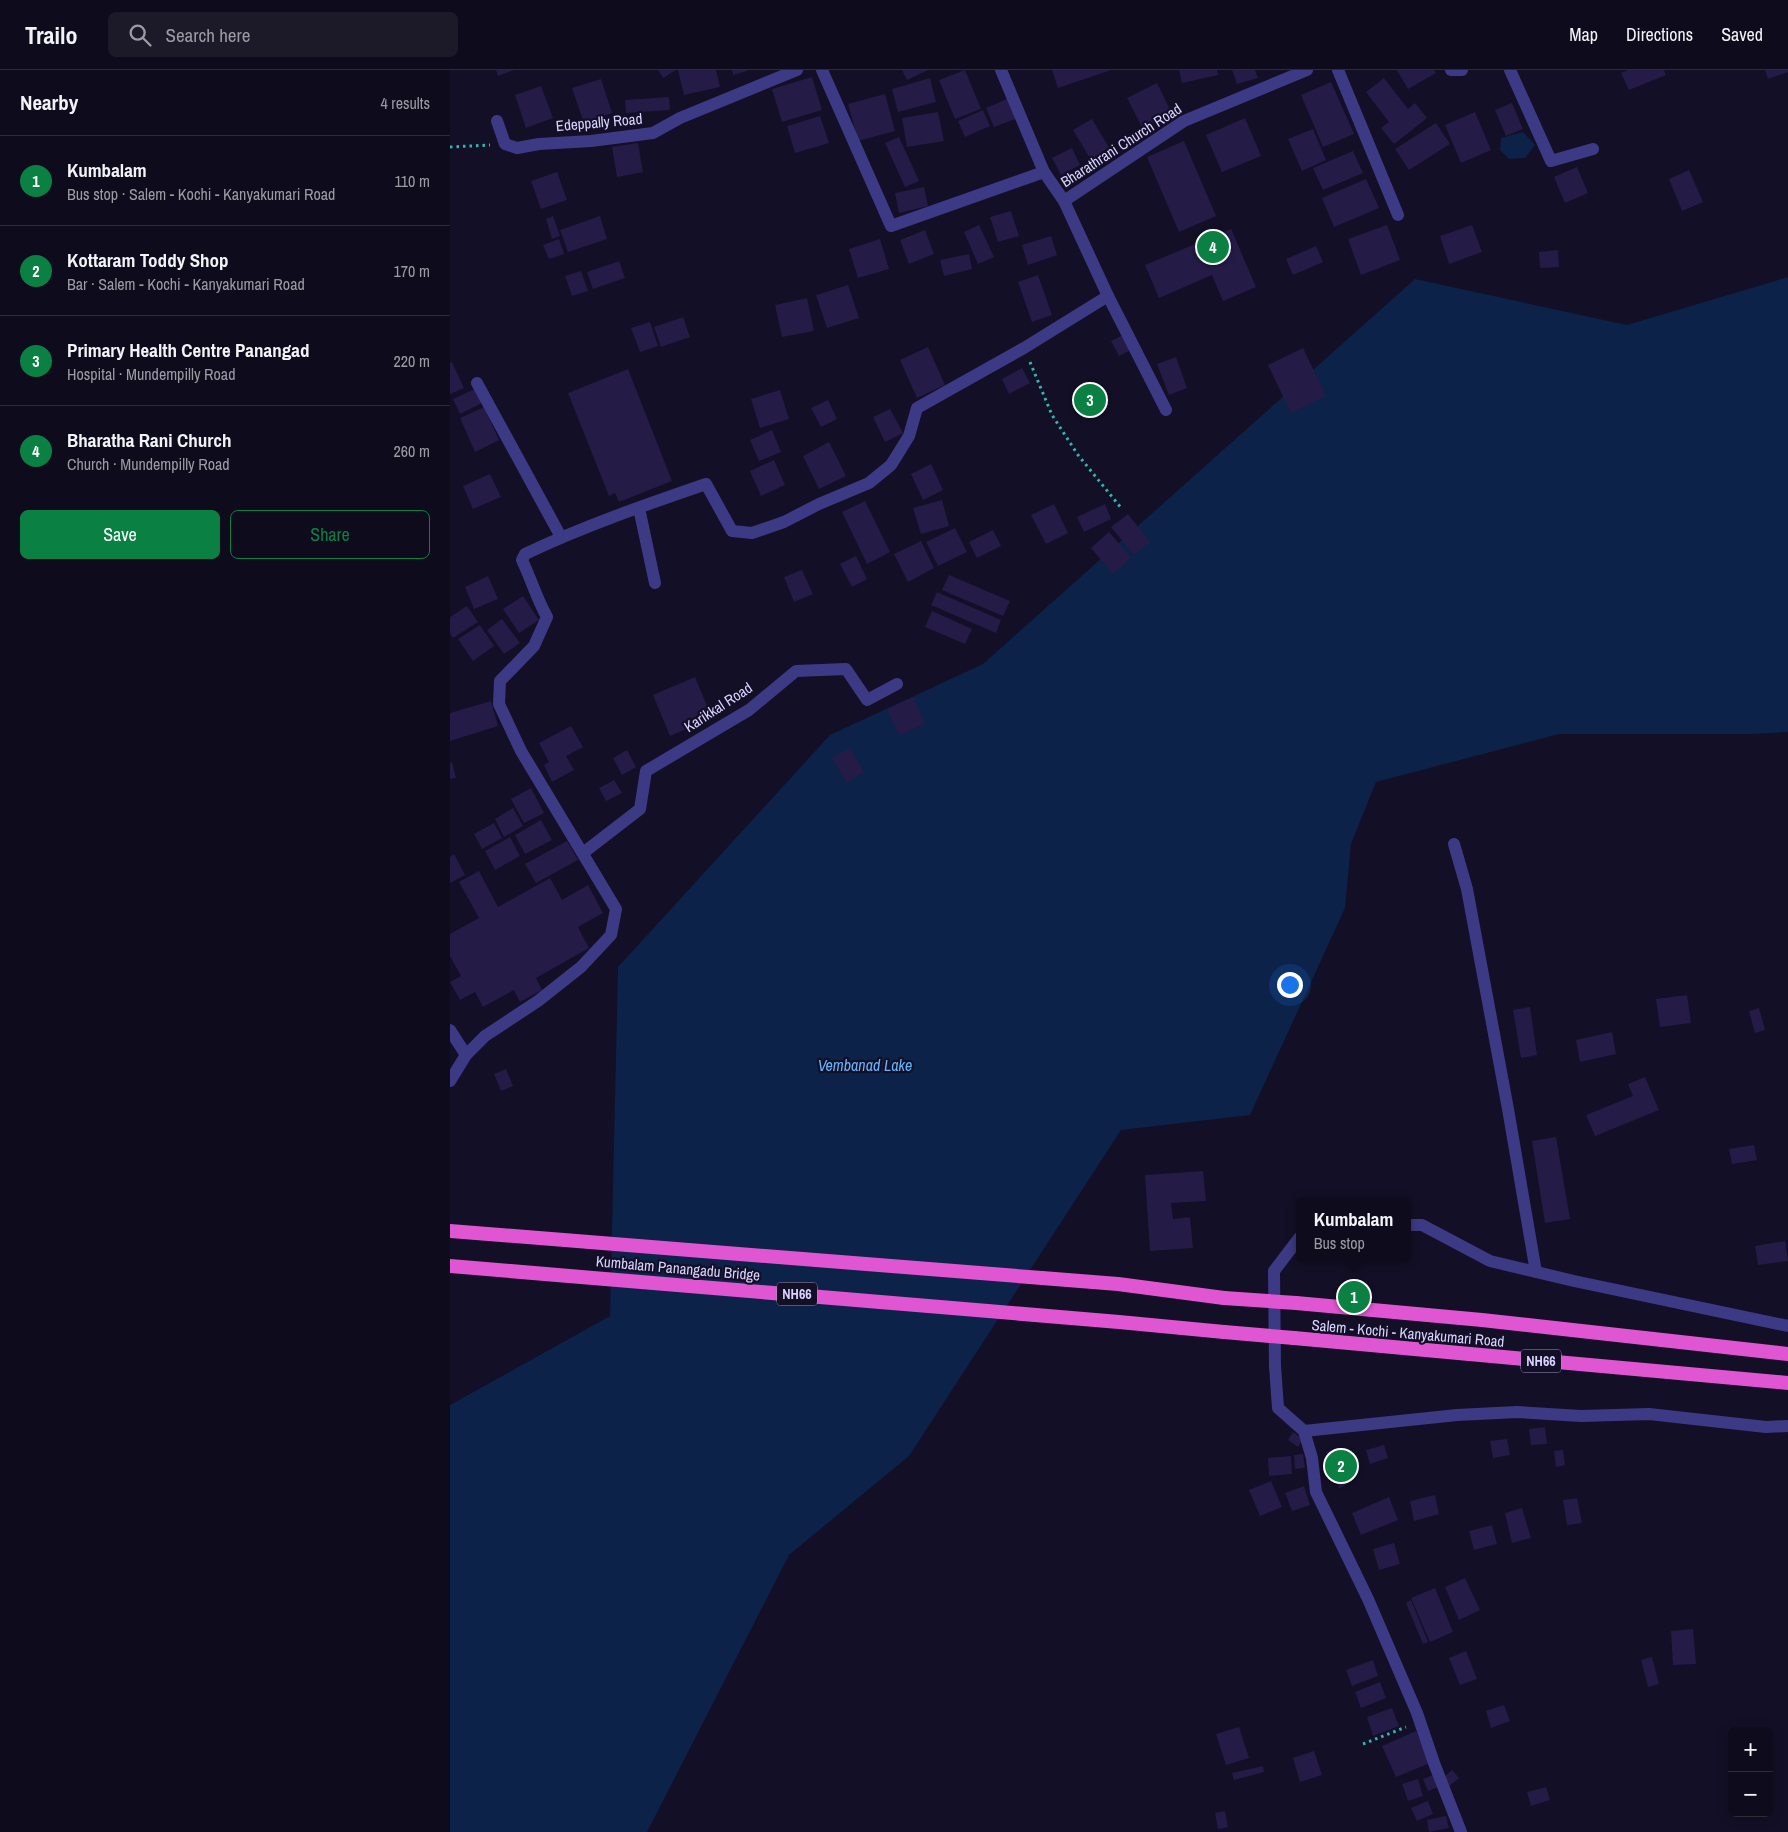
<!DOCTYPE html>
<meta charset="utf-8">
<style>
:root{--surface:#0e0b1c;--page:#1c1929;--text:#f1f3f6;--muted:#9b9ba3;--line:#2e2b3b;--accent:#0b8043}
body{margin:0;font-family:"Archivo Narrow",sans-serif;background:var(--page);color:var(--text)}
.controls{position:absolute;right:15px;bottom:15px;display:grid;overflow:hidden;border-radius:8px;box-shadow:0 2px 12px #0003}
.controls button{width:45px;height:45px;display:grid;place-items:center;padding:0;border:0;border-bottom:1px solid var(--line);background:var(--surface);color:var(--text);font:25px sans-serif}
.you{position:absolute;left:839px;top:914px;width:18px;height:18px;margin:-12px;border:4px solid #fff;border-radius:50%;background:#1a73e8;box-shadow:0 0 0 8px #1a73e833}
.badge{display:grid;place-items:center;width:32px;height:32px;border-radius:50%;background:var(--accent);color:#fff;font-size:16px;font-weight:700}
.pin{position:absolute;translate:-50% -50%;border:2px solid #fff;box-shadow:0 1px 5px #0006}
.popup{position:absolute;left:846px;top:1127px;width:115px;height:65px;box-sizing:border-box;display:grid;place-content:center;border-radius:8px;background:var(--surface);filter:drop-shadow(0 1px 4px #0005);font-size:16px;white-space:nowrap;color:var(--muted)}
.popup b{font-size:19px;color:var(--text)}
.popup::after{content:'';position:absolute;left:50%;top:100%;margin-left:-10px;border:10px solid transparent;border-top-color:var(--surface)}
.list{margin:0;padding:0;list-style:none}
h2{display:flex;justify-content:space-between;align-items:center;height:65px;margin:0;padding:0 20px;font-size:21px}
h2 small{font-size:16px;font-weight:400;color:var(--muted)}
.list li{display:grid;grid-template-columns:32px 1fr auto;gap:15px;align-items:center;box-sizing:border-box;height:90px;padding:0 20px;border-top:1px solid var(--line)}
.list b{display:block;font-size:19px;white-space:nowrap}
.list p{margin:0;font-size:16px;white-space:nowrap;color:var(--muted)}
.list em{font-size:16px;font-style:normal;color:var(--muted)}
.actions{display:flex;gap:10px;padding:15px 20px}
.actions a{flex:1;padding:11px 0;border:1px solid var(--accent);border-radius:8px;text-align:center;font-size:18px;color:var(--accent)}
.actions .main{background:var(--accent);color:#fff}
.icon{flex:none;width:28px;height:28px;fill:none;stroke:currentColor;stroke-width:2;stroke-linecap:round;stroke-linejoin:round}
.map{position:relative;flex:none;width:1338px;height:1762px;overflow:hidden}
header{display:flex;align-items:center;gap:30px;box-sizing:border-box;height:70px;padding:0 25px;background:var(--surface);border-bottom:1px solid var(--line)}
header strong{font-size:24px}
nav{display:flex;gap:28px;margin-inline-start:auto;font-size:18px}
.search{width:350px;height:45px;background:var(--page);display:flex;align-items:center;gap:12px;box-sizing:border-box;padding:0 18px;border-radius:8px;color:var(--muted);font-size:19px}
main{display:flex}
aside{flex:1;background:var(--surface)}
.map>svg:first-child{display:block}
.water{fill:#0c2248}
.building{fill:#241b47}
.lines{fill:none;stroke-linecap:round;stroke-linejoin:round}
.path{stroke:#2fb8b0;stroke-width:3;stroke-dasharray:2.5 4;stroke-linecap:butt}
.minor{stroke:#3d3a85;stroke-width:12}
.tertiary{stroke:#3d3a85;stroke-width:12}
.trunk{stroke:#e055d1;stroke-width:14}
.trunk-bridge{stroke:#e055d1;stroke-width:14}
.labels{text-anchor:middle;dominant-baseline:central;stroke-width:4.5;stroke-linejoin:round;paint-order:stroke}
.shield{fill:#130f26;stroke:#9e99be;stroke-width:1}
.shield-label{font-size:14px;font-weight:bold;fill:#d9d4ff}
.street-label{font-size:15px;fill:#d9d4ff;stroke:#130f26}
.water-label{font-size:16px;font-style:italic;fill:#62b6ff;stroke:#130f26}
</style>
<header>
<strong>Trailo</strong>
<div class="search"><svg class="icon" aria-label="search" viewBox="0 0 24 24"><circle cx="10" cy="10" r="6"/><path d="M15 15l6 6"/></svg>Search here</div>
<nav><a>Map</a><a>Directions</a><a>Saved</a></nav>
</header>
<main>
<aside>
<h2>Nearby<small>4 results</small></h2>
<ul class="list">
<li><span class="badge">1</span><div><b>Kumbalam</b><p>Bus stop · Salem - Kochi - Kanyakumari Road</p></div><em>110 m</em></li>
<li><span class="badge">2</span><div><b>Kottaram Toddy Shop</b><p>Bar · Salem - Kochi - Kanyakumari Road</p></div><em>170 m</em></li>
<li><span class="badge">3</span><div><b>Primary Health Centre Panangad</b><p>Hospital · Mundempilly Road</p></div><em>220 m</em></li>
<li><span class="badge">4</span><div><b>Bharatha Rani Church</b><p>Church · Mundempilly Road</p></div><em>260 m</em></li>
</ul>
<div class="actions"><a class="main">Save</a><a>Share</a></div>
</aside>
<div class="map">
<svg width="1338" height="1762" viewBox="0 0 1338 1762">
<rect width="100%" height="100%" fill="#130f26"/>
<g class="water">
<path d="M 1073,62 L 1085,75 L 1075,88 L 1059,89 L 1050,80 L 1051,68 Z"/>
<path d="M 1338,207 L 1338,662 L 1303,664 L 1109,664 L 926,712 L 901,774 L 895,838 L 800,1045 L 671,1060 L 459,1386 L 339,1485 L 197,1762 L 0,1762 L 0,1335 L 160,1246 L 168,897 L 380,665 L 533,594 L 965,209 L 1177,255 Z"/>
</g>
<g class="building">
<path d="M 46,0 L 64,0 L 48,6 Z"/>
<path d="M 208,0 L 226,0 L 213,8 Z"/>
<path d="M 228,0 L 266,0 L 270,17 L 234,25 Z"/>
<path d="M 282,0 L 297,0 L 297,1 L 283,5 Z"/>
<path d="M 452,0 L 478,0 L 457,10 Z"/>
<path d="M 515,0 L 531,39 L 505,49 L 489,10 Z"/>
<path d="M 602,0 L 661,0 L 608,18 Z"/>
<path d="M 729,0 L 767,0 L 768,5 L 732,13 Z"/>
<path d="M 782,0 L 805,0 L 808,8 L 787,14 Z"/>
<path d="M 947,0 L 984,0 L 986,3 L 958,19 Z"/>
<path d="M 1178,0 L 1214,0 L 1216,5 L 1179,20 L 1171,3 Z"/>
<path d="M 1315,0 L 1338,0 L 1338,2 L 1318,9 Z"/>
<path d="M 362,7 L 372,40 L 332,52 L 322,19 Z"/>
<path d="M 480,8 L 486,32 L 448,42 L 442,19 Z"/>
<path d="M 934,8 L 958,39 L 965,33 L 977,48 L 944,74 L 931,58 L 939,52 L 916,22 Z"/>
<path d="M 151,9 L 162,43 L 134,53 L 122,18 Z"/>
<path d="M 881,12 L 904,64 L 873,77 L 851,25 Z"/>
<path d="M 707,13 L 722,44 L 693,59 L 677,28 Z"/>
<path d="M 91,16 L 103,48 L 76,58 L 65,25 Z"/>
<path d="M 435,24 L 445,61 L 408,71 L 398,34 Z"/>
<path d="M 219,27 L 220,40 L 176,43 L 175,30 Z"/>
<path d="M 559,28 L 568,48 L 544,57 L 536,38 Z"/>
<path d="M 1062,33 L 1073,59 L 1056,66 L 1045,40 Z"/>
<path d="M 533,40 L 540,56 L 515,67 L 508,51 Z"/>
<path d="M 488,42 L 494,71 L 457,77 L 452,48 Z"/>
<path d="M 1025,42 L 1041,80 L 1011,93 L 995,55 Z"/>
<path d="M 370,46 L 379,73 L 345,83 L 337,56 Z"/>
<path d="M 795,48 L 811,86 L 772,102 L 756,65 Z"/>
<path d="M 642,49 L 660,79 L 641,90 L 623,60 Z"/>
<path d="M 986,53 L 1000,74 L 959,100 L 945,79 Z"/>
<path d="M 863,59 L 876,90 L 852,101 L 838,69 Z"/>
<path d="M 449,67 L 469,111 L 455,117 L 435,73 Z"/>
<path d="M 734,71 L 766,146 L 729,162 L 697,87 Z"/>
<path d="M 188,73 L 193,102 L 167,107 L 162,77 Z"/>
<path d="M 622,78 L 630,95 L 611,105 L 602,88 Z"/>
<path d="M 903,81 L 913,103 L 873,120 L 863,98 Z"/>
<path d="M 1127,97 L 1138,123 L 1115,133 L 1104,107 Z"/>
<path d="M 1239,100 L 1253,132 L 1232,141 L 1219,109 Z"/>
<path d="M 107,102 L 117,130 L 91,139 L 81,111 Z"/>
<path d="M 916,109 L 929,138 L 884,157 L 872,128 Z"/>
<path d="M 474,117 L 478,136 L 449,143 L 445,123 Z"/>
<path d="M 561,141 L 569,166 L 548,172 L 540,147 Z"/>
<path d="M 103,146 L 110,166 L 102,169 L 96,149 Z"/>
<path d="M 150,146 L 157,169 L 118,182 L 110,160 Z"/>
<path d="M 529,155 L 544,187 L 528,194 L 514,162 Z"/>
<path d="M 937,155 L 950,190 L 911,205 L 898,169 Z"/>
<path d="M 1022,155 L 1032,182 L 999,194 L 990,166 Z"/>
<path d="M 781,159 L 806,217 L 773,231 L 762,205 L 709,228 L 695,195 Z"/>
<path d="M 475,160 L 484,184 L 459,194 L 450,170 Z"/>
<path d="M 601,166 L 607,185 L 578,195 L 572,175 Z"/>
<path d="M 109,169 L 114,184 L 99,189 L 93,175 Z"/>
<path d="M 430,169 L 439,199 L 408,208 L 399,179 Z"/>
<path d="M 866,176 L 873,192 L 843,205 L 836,189 Z"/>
<path d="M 1108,180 L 1109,197 L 1090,198 L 1089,182 Z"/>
<path d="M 519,184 L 522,199 L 494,206 L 490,190 Z"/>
<path d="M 169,191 L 175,208 L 143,219 L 137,202 Z"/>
<path d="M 131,201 L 138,221 L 122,226 L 115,206 Z"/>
<path d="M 588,205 L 602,245 L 582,252 L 568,212 Z"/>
<path d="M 398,215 L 409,248 L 377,258 L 366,225 Z"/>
<path d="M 357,228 L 364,261 L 332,267 L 325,235 Z"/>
<path d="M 233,247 L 240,267 L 211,277 L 204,257 Z"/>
<path d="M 200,252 L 208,276 L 190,282 L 181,258 Z"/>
<path d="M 673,265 L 681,280 L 669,286 L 661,271 Z"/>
<path d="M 478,277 L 495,315 L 467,328 L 450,290 Z"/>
<path d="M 853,278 L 876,326 L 841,343 L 818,295 Z"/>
<path d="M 726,287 L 737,318 L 719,325 L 707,294 Z"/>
<path d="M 2,292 L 14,318 L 0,324 L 0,293 Z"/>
<path d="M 572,298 L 580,313 L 559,324 L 552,309 Z"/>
<path d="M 178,299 L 222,411 L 169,432 L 165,423 L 159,426 L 118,323 Z"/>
<path d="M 27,318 L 34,332 L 10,344 L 3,329 Z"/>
<path d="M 330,320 L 339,349 L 310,358 L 301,329 Z"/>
<path d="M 378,330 L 387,349 L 371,357 L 361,338 Z"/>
<path d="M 34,337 L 49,370 L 25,382 L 10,348 Z"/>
<path d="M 440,339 L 453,363 L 435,372 L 423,347 Z"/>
<path d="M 322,360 L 331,382 L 309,391 L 300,370 Z"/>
<path d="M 379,372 L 396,406 L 369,419 L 353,386 Z"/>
<path d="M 324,390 L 335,415 L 311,426 L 300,401 Z"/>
<path d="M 481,394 L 493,420 L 473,430 L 461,404 Z"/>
<path d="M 40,404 L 51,427 L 23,439 L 13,416 Z"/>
<path d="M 492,430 L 499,456 L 471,464 L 463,438 Z"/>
<path d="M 415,431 L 440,482 L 417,494 L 392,442 Z"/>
<path d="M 604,434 L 618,463 L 596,474 L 581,445 Z"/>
<path d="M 655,434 L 661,449 L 634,462 L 627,447 Z"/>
<path d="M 678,444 L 700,472 L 684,485 L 661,457 Z"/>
<path d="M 505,458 L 517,482 L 488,496 L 476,472 Z"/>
<path d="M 543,460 L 551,476 L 527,488 L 519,472 Z"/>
<path d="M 659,462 L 681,488 L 663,504 L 641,478 Z"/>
<path d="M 471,471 L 484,498 L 458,512 L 444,484 Z"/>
<path d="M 406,486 L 417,509 L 402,517 L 390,494 Z"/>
<path d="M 352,500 L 363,524 L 344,532 L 334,507 Z"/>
<path d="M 499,505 L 560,531 L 553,546 L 492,520 Z"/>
<path d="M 38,506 L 48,529 L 24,539 L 15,517 Z"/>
<path d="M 487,522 L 551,550 L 546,563 L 481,535 Z"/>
<path d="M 73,526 L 89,550 L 69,563 L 53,539 Z"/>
<path d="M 17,536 L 28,552 L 3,568 L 0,563 L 0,547 Z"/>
<path d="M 482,541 L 522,559 L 515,574 L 475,557 Z"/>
<path d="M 52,549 L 70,573 L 54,584 L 37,560 Z"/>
<path d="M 30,555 L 44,576 L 23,591 L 8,569 Z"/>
<path d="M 245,607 L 262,648 L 220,666 L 203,625 Z"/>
<path d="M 463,627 L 475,654 L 449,665 L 437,639 Z"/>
<path d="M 41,631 L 48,656 L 0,671 L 0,643 Z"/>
<path d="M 121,656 L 133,677 L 116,686 L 124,700 L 102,712 L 94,695 L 99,692 L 89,673 Z"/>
<path d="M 400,678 L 414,702 L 397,713 L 382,688 Z"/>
<path d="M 177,680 L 186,697 L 172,705 L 163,688 Z"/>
<path d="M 2,692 L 6,708 L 0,709 L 0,693 Z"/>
<path d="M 164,710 L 172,723 L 156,731 L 149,718 Z"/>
<path d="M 81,718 L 94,743 L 74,753 L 61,729 Z"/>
<path d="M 63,738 L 73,756 L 54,767 L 45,749 Z"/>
<path d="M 91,750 L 102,770 L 75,784 L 65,765 Z"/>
<path d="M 44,753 L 52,768 L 32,779 L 24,764 Z"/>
<path d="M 60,767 L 70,786 L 45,800 L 35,781 Z"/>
<path d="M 117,771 L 128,790 L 86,813 L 75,794 Z"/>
<path d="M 4,784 L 15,805 L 0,813 L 0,787 Z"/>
<path d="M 29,801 L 48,837 L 100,808 L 112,830 L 138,815 L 153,843 L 128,857 L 139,878 L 86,908 L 92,920 L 70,932 L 64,920 L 33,937 L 25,922 L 10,930 L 0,912 L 11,906 L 0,886 L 0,864 L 29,848 L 9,812 Z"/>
<path d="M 1237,925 L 1241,953 L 1210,957 L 1206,929 Z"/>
<path d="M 1080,937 L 1087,985 L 1071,988 L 1063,940 Z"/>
<path d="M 1309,938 L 1315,960 L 1305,963 L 1299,941 Z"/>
<path d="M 1162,962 L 1166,984 L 1130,992 L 1126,970 Z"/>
<path d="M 56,999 L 63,1016 L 51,1021 L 44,1004 Z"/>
<path d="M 1195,1007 L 1209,1040 L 1145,1066 L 1136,1045 L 1183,1026 L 1178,1014 Z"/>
<path d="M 1106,1067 L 1120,1149 L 1095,1153 L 1082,1071 Z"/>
<path d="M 1304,1075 L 1307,1090 L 1282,1094 L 1279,1079 Z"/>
<path d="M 753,1101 L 756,1131 L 721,1133 L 723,1149 L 740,1147 L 743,1178 L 700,1181 L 695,1105 Z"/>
<path d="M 1335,1171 L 1338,1191 L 1308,1195 L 1305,1176 Z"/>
<path d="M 1095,1357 L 1097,1374 L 1081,1375 L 1079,1359 Z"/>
<path d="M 843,1362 L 853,1369 L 848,1377 L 838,1370 Z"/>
<path d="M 1057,1369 L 1060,1385 L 1043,1388 L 1040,1371 Z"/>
<path d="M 934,1375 L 938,1388 L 920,1394 L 916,1380 Z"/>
<path d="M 882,1380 L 895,1416 L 889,1418 L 876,1382 Z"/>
<path d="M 1113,1380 L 1115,1395 L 1106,1397 L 1104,1381 Z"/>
<path d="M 853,1384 L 855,1398 L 845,1399 L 844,1385 Z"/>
<path d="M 841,1386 L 842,1404 L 819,1406 L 818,1388 Z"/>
<path d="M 905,1388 L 908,1401 L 895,1404 L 892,1391 Z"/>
<path d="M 821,1411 L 832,1437 L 810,1446 L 799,1420 Z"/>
<path d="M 854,1416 L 860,1435 L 842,1441 L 835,1423 Z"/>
<path d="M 985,1425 L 989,1444 L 964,1451 L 960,1431 Z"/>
<path d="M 939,1427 L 948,1450 L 911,1465 L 902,1443 Z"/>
<path d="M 1127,1428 L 1132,1453 L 1117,1455 L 1113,1430 Z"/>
<path d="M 1072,1438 L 1081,1468 L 1062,1473 L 1055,1443 Z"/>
<path d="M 1042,1455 L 1047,1474 L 1024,1480 L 1019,1461 Z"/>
<path d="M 944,1473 L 950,1494 L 929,1500 L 923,1479 Z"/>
<path d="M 1015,1508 L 1030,1540 L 1009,1550 L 995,1517 Z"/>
<path d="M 985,1518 L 1003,1562 L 980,1572 L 961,1528 Z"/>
<path d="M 961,1530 L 978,1572 L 973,1574 L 956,1533 Z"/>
<path d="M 1243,1559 L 1246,1594 L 1223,1595 L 1221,1561 Z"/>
<path d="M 1016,1581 L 1027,1609 L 1010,1615 L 999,1588 Z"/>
<path d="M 1202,1587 L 1209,1614 L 1198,1617 L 1191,1590 Z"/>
<path d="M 923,1590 L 928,1606 L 902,1616 L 896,1600 Z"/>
<path d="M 930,1612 L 936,1628 L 911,1638 L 905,1622 Z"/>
<path d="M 1054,1635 L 1060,1651 L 1041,1658 L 1036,1641 Z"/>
<path d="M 942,1638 L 949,1656 L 923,1666 L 917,1647 Z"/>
<path d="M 789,1657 L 799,1688 L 776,1695 L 766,1664 Z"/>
<path d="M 966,1661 L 980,1693 L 946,1707 L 932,1676 Z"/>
<path d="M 864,1681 L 872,1705 L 850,1712 L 843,1688 Z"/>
<path d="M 813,1696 L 814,1702 L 784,1710 L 782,1703 Z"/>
<path d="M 1002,1700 L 1009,1708 L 998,1717 L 992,1709 Z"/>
<path d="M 983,1705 L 988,1717 L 978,1721 L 973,1709 Z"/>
<path d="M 968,1709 L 973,1726 L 958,1731 L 952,1714 Z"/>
<path d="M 1096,1717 L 1100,1730 L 1081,1736 L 1077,1722 Z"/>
<path d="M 978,1731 L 983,1744 L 967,1751 L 961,1738 Z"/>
<path d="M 775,1741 L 778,1757 L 768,1759 L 765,1743 Z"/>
<path d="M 996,1746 L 999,1758 L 979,1762 L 977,1750 Z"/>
</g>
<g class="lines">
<g class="path">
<path d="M 0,77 L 40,75"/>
<path d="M 580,292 L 602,345 L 628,385 L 672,439"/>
<path d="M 913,1674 L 956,1657"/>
</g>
<g class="minor">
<path d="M 372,0 L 441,156 L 594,102"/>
<path d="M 551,0 L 594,102 L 614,131 L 658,226 L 716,340"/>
<path d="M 888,0 L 948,145"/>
<path d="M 1001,0 L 1012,0"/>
<path d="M 1060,0 L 1101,91 L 1143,79"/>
<path d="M 47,51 L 55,74 L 67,78 L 89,74 L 141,71 L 203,63 L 230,48 L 347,0"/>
<path d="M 614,131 L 734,51 L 857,0"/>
<path d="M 27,313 L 111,467"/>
<path d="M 189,438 L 205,513"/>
<path d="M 1004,774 L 1017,819 L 1058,1039 L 1086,1202"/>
<path d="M 133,783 L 190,739 L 196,701 L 299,640 L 346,601 L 396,599 L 417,630 L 447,614"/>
<path d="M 0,960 L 16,985"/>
<path d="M 0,1011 L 16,985 L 35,966 L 88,931 L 131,897 L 161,865 L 166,839 L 71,681 L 49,634 L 50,611 L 84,576 L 97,547 C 87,529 81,509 72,490 L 75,484 C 134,456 195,435 256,414 L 282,461 L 302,463 L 334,452 L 369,434 L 419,413 L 441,395 L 459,366 L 467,338 L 574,278 L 658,226"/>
</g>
<g class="tertiary">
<path d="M 958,1155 L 972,1155 L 1040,1191 L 1124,1211 L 1338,1256"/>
<path d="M 850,1167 L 824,1201 L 825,1296 L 828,1338 L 854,1361 L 1007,1345 L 1067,1342 L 1131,1346 L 1199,1344 L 1316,1357 L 1338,1356"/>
<path d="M 854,1361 L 862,1388 L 866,1422 L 918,1529 L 967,1643 L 984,1693 L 1011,1762"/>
</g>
<g class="trunk">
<path d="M 0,1161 L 668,1214 L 774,1228"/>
<path d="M 0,1196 L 669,1252 L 774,1262"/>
<path d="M 846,1233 L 1032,1250 L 1338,1284"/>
<path d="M 844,1268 L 1338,1313"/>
</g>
<g class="trunk-bridge">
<path d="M 774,1228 L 846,1233"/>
<path d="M 774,1262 L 844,1268"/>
</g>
</g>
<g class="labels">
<g class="shield">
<rect x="327" y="1212.5" width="40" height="23" rx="4"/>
<rect x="1071" y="1279.5" width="40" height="23" rx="4"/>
</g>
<g class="shield-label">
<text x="347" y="1224">NH66</text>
<text x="1091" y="1291">NH66</text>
</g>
<g class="street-label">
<text transform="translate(149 52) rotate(-5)">Edeppally Road</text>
<text transform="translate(671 75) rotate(-33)">Bharathrani Church Road</text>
<text transform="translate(268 637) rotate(-33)">Karikkal Road</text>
<text transform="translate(228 1198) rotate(5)">Kumbalam Panangadu Bridge</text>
<text transform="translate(958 1263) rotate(5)">Salem - Kochi - Kanyakumari Road</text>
</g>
<g class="water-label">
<text x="415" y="995">Vembanad Lake</text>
</g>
</g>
</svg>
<div class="controls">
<button>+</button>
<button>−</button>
</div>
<div class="you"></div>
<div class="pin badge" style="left:904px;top:1227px">1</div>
<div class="popup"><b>Kumbalam</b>Bus stop</div>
<div class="pin badge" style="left:891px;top:1396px">2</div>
<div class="pin badge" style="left:640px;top:330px">3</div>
<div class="pin badge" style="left:763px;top:177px">4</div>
</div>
</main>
